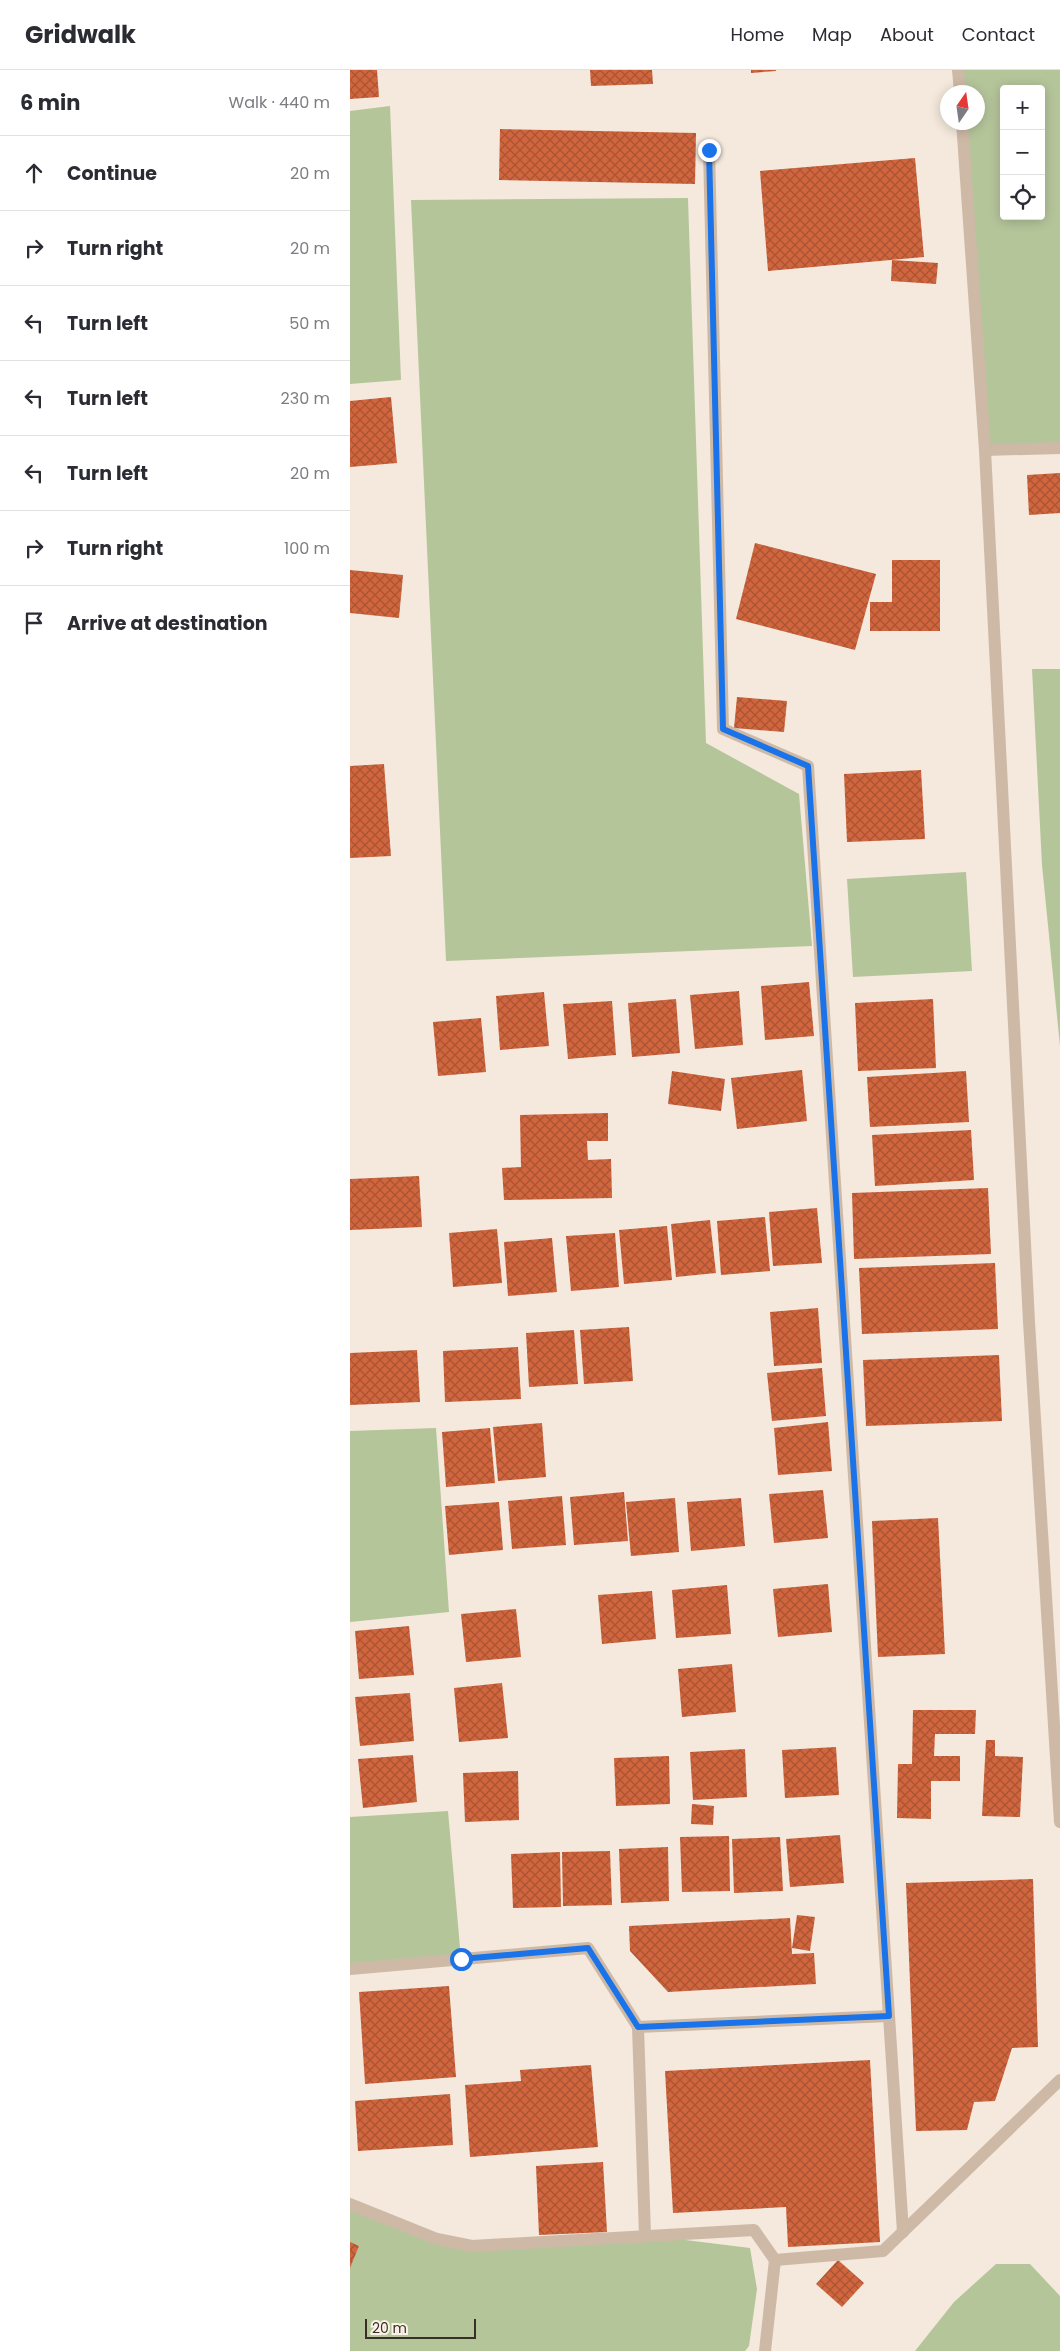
<!DOCTYPE html>
<meta charset="utf-8">
<style>
:root{--surface:#fff;--page:#f7f7f7;--text:#2b2b33;--muted:#7c7c81;--line:#e1e1e2}
body{margin:0;font-family:Poppins,sans-serif;background:var(--page);color:var(--text)}
.controls{position:absolute;right:15px;top:15px;display:grid;overflow:hidden;border-radius:5px;box-shadow:0 2px 12px #0003}
.controls button{width:45px;height:45px;display:grid;place-items:center;padding:0;border:0;border-bottom:1px solid var(--line);background:var(--surface);color:var(--text);font:25px sans-serif}
.compass{position:absolute;left:590px;top:15px;width:45px;height:45px;border-radius:50%;background:var(--surface);box-shadow:0 2px 12px #0003;rotate:13deg}
.scale{position:absolute;left:15px;bottom:12px;width:111px;box-sizing:border-box;padding-left:5px;border:2px solid #392e28;border-top:0;font-size:14px;line-height:18px;white-space:nowrap;color:#392e28;-webkit-text-stroke:4px #fbf3e8;paint-order:stroke}
.stop{position:absolute;width:15px;height:15px;margin:-11px;border:4px solid #1a73e8;border-radius:50%;background:#fff}
.stop.end{background:#1a73e8;border-color:#fff;box-shadow:0 1px 5px #0008}
.list{margin:0;padding:0;list-style:none}
h2{display:flex;justify-content:space-between;align-items:center;height:65px;margin:0;padding:0 20px;font-size:21px}
h2 small{font-size:16px;font-weight:400;color:var(--muted)}
.list li{display:grid;grid-template-columns:32px 1fr auto;gap:15px;align-items:center;box-sizing:border-box;height:75px;padding:0 20px;border-top:1px solid var(--line)}
.list b{display:block;font-size:19px;white-space:nowrap}
.list em{font-size:16px;font-style:normal;color:var(--muted)}
.icon{flex:none;width:28px;height:28px;fill:none;stroke:currentColor;stroke-width:2;stroke-linecap:round;stroke-linejoin:round}
.map{position:relative;flex:none;width:710px;height:2281px;overflow:hidden}
header{display:flex;align-items:center;gap:30px;box-sizing:border-box;height:70px;padding:0 25px;background:var(--surface);border-bottom:1px solid var(--line)}
header strong{font-size:24px}
nav{display:flex;gap:28px;margin-inline-start:auto;font-size:18px}
main{display:flex}
aside{flex:1;background:var(--surface)}
.map>svg:first-child{display:block}
.grass{fill:#b5c59a;fill-rule:evenodd}
.building{fill:url(#building-cross-hatch)}
.lines{fill:none;stroke-linecap:round;stroke-linejoin:round}
.minor{stroke:#ceb9a6;stroke-width:12}
.tertiary{stroke:#ceb9a6;stroke-width:12}
.route{stroke:#1a73e8;stroke-width:6}
</style>
<header>
<strong>Gridwalk</strong>
<nav><a>Home</a><a>Map</a><a>About</a><a>Contact</a></nav>
</header>
<main>
<aside>
<h2>6 min<small>Walk · 440 m</small></h2>
<ul class="list">
<li><svg class="icon" aria-label="ahead" viewBox="0 0 24 24"><path d="M12 20V5M6 11l6-6 6 6"/></svg><div><b>Continue</b></div><em>20 m</em></li>
<li><svg class="icon" aria-label="right" viewBox="0 0 24 24"><path d="M7 20v-9h11M14 6l5 5-5 5"/></svg><div><b>Turn right</b></div><em>20 m</em></li>
<li><svg class="icon" aria-label="left" viewBox="0 0 24 24"><path d="M17 20v-9H6M10 6l-5 5 5 5"/></svg><div><b>Turn left</b></div><em>50 m</em></li>
<li><svg class="icon" aria-label="left" viewBox="0 0 24 24"><path d="M17 20v-9H6M10 6l-5 5 5 5"/></svg><div><b>Turn left</b></div><em>230 m</em></li>
<li><svg class="icon" aria-label="left" viewBox="0 0 24 24"><path d="M17 20v-9H6M10 6l-5 5 5 5"/></svg><div><b>Turn left</b></div><em>20 m</em></li>
<li><svg class="icon" aria-label="right" viewBox="0 0 24 24"><path d="M7 20v-9h11M14 6l5 5-5 5"/></svg><div><b>Turn right</b></div><em>100 m</em></li>
<li><svg class="icon" aria-label="arrive" viewBox="0 0 24 24"><path d="M6 21V4h12l-3 4 3 4H6"/></svg><div><b>Arrive at destination</b></div></li>
</ul>
</aside>
<div class="map">
<svg width="710" height="2281" viewBox="0 0 710 2281">
<defs>
<pattern id="building-cross-hatch" width="8" height="8" patternUnits="userSpaceOnUse" patternTransform="scale(1.25)"><rect width="8" height="8" fill="#d0653e"/><path d="M0 0l8 8M0 8l8-8" fill="none" stroke="#aa5434"/></pattern>
</defs>
<rect width="100%" height="100%" fill="#f4e9dc"/>
<g class="grass">
<path d="M 608,0 L 710,0 L 710,378 L 635,380 L 612,53 L 628,52 L 628,22 L 610,22 ZM 654,19 L 691,19 L 691,146 L 654,146 Z"/>
<path d="M 40,36 L 51,310 L 0,314 L 0,41 Z"/>
<path d="M 338,128 L 356,673 L 449,724 L 462,876 L 96,891 L 61,130 Z"/>
<path d="M 682,599 L 710,599 L 710,976 L 692,795 Z"/>
<path d="M 616,802 L 622,901 L 503,907 L 497,809 Z"/>
<path d="M 86,1358 L 99,1542 L 0,1552 L 0,1361 Z"/>
<path d="M 98,1741 L 111,1889 L 0,1899 L 0,1747 Z"/>
<path d="M 0,2134 L 122,2176 L 295,2165 L 400,2178 L 407,2219 L 399,2276 L 395,2281 L 0,2281 Z"/>
<path d="M 646,2194 L 680,2194 L 710,2226 L 710,2281 L 565,2281 L 604,2232 Z"/>
</g>
<g class="building">
<path d="M 0,0 L 27,0 L 29,27 L 0,29 Z"/>
<path d="M 240,0 L 302,0 L 303,14 L 241,16 Z"/>
<path d="M 401,0 L 426,0 L 426,1 L 401,3 Z"/>
<path d="M 150,59 L 346,63 L 345,114 L 149,110 Z"/>
<path d="M 565,88 L 574,187 L 418,201 L 410,101 Z"/>
<path d="M 542,190 L 588,193 L 586,214 L 541,211 Z"/>
<path d="M 41,327 L 47,393 L 0,397 L 0,331 Z"/>
<path d="M 710,403 L 710,443 L 679,445 L 677,405 Z"/>
<path d="M 405,473 L 526,504 L 505,580 L 386,549 Z"/>
<path d="M 542,490 L 590,490 L 590,561 L 520,561 L 520,532 L 542,532 Z"/>
<path d="M 0,500 L 53,505 L 49,548 L 0,543 Z"/>
<path d="M 387,627 L 437,631 L 434,662 L 384,658 Z"/>
<path d="M 34,694 L 41,786 L 0,788 L 0,696 Z"/>
<path d="M 571,700 L 575,769 L 497,772 L 494,704 Z"/>
<path d="M 459,912 L 464,966 L 415,970 L 411,916 Z"/>
<path d="M 389,921 L 393,975 L 345,979 L 340,925 Z"/>
<path d="M 194,922 L 199,976 L 150,980 L 146,926 Z"/>
<path d="M 326,929 L 330,983 L 282,987 L 278,933 Z"/>
<path d="M 583,929 L 586,998 L 508,1001 L 505,933 Z"/>
<path d="M 262,931 L 266,985 L 218,989 L 213,934 Z"/>
<path d="M 131,948 L 136,1002 L 88,1006 L 83,952 Z"/>
<path d="M 452,1000 L 457,1051 L 387,1059 L 381,1008 Z"/>
<path d="M 322,1001 L 375,1009 L 371,1041 L 318,1034 Z"/>
<path d="M 616,1001 L 619,1052 L 520,1057 L 517,1007 Z"/>
<path d="M 258,1043 L 258,1071 L 237,1071 L 238,1090 L 261,1089 L 262,1128 L 154,1130 L 152,1098 L 171,1097 L 170,1045 Z"/>
<path d="M 621,1060 L 624,1110 L 525,1116 L 522,1065 Z"/>
<path d="M 69,1106 L 72,1157 L 0,1160 L 0,1109 Z"/>
<path d="M 638,1118 L 641,1184 L 504,1189 L 502,1123 Z"/>
<path d="M 467,1138 L 472,1193 L 423,1196 L 419,1142 Z"/>
<path d="M 415,1147 L 420,1201 L 371,1205 L 367,1151 Z"/>
<path d="M 360,1150 L 366,1203 L 326,1207 L 321,1154 Z"/>
<path d="M 317,1156 L 322,1210 L 274,1214 L 269,1160 Z"/>
<path d="M 147,1159 L 152,1213 L 103,1217 L 99,1163 Z"/>
<path d="M 265,1163 L 269,1217 L 221,1221 L 216,1166 Z"/>
<path d="M 202,1168 L 207,1222 L 158,1226 L 154,1172 Z"/>
<path d="M 645,1193 L 648,1259 L 512,1264 L 509,1198 Z"/>
<path d="M 468,1238 L 472,1293 L 424,1296 L 420,1242 Z"/>
<path d="M 279,1257 L 283,1311 L 234,1314 L 230,1260 Z"/>
<path d="M 224,1260 L 228,1314 L 179,1317 L 176,1263 Z"/>
<path d="M 168,1277 L 171,1329 L 95,1332 L 93,1281 Z"/>
<path d="M 67,1280 L 70,1332 L 0,1335 L 0,1283 Z"/>
<path d="M 649,1285 L 652,1351 L 516,1356 L 513,1290 Z"/>
<path d="M 472,1298 L 476,1346 L 422,1351 L 417,1303 Z"/>
<path d="M 478,1352 L 482,1401 L 428,1405 L 424,1358 Z"/>
<path d="M 192,1353 L 196,1407 L 148,1411 L 143,1357 Z"/>
<path d="M 140,1358 L 145,1413 L 96,1417 L 92,1362 Z"/>
<path d="M 473,1420 L 478,1468 L 424,1473 L 419,1424 Z"/>
<path d="M 274,1422 L 278,1471 L 224,1475 L 220,1427 Z"/>
<path d="M 212,1426 L 216,1475 L 162,1479 L 158,1431 Z"/>
<path d="M 325,1428 L 329,1482 L 281,1486 L 276,1432 Z"/>
<path d="M 391,1428 L 395,1476 L 341,1481 L 337,1432 Z"/>
<path d="M 149,1432 L 153,1480 L 99,1485 L 95,1436 Z"/>
<path d="M 588,1448 L 595,1584 L 528,1587 L 522,1451 Z"/>
<path d="M 478,1514 L 482,1562 L 428,1567 L 423,1519 Z"/>
<path d="M 377,1515 L 381,1564 L 326,1568 L 322,1520 Z"/>
<path d="M 302,1521 L 306,1569 L 252,1574 L 248,1525 Z"/>
<path d="M 166,1539 L 171,1587 L 116,1592 L 111,1544 Z"/>
<path d="M 59,1556 L 64,1605 L 9,1609 L 5,1561 Z"/>
<path d="M 382,1594 L 386,1642 L 332,1647 L 328,1599 Z"/>
<path d="M 152,1613 L 158,1668 L 109,1672 L 104,1618 Z"/>
<path d="M 60,1623 L 64,1671 L 10,1676 L 5,1627 Z"/>
<path d="M 563,1640 L 626,1640 L 625,1664 L 585,1664 L 584,1686 L 610,1686 L 610,1711 L 581,1711 L 581,1749 L 547,1748 L 548,1694 L 562,1694 Z"/>
<path d="M 636,1670 L 645,1670 L 645,1686 L 673,1687 L 670,1747 L 632,1746 Z"/>
<path d="M 486,1677 L 489,1725 L 435,1728 L 432,1680 Z"/>
<path d="M 395,1679 L 397,1727 L 343,1730 L 340,1682 Z"/>
<path d="M 63,1685 L 67,1732 L 13,1738 L 8,1689 Z"/>
<path d="M 319,1686 L 320,1734 L 266,1736 L 264,1688 Z"/>
<path d="M 168,1701 L 169,1750 L 115,1752 L 113,1703 Z"/>
<path d="M 342,1734 L 364,1736 L 363,1755 L 341,1754 Z"/>
<path d="M 490,1765 L 494,1813 L 440,1817 L 436,1769 Z"/>
<path d="M 379,1766 L 380,1821 L 332,1822 L 330,1767 Z"/>
<path d="M 430,1767 L 433,1821 L 384,1823 L 382,1769 Z"/>
<path d="M 318,1777 L 319,1831 L 271,1833 L 269,1779 Z"/>
<path d="M 260,1781 L 262,1835 L 213,1836 L 212,1782 Z"/>
<path d="M 210,1782 L 211,1837 L 163,1838 L 161,1784 Z"/>
<path d="M 683,1809 L 688,1977 L 662,1978 L 645,2031 L 624,2032 L 617,2060 L 566,2061 L 556,1813 Z"/>
<path d="M 447,1845 L 465,1847 L 460,1881 L 442,1878 Z"/>
<path d="M 440,1848 L 442,1884 L 464,1883 L 466,1914 L 318,1922 L 280,1881 L 279,1856 Z"/>
<path d="M 99,1916 L 106,2007 L 15,2014 L 9,1922 Z"/>
<path d="M 520,1990 L 530,2172 L 438,2177 L 436,2137 L 323,2143 L 315,2001 Z"/>
<path d="M 241,1995 L 248,2077 L 120,2087 L 115,2015 L 171,2011 L 170,2000 Z"/>
<path d="M 100,2024 L 103,2075 L 8,2081 L 5,2031 Z"/>
<path d="M 253,2092 L 257,2162 L 189,2165 L 186,2096 Z"/>
<path d="M 0,2172 L 9,2176 L 0,2198 Z"/>
<path d="M 488,2190 L 514,2213 L 492,2237 L 466,2214 Z"/>
</g>
<g class="lines">
<g class="minor">
<path d="M 359,80 L 373,659 L 458,696 L 553,2162"/>
<path d="M 635,380 L 710,378"/>
<path d="M 0,1899 L 238,1878 L 288,1957 L 295,2165"/>
<path d="M 288,1957 L 539,1946"/>
<path d="M 0,2134 L 87,2169 L 122,2176 L 404,2160 L 425,2190 L 533,2181 L 710,2010"/>
<path d="M 415,2281 L 425,2190"/>
</g>
<g class="tertiary">
<path d="M 608,0 L 610,22"/>
<path d="M 612,52 L 635,380 L 679,1252 L 710,1752"/>
</g>
</g>
<g class="lines">
<path class="route" d="M 111,1889 L 238,1878 L 288,1957 L 539,1946 L 458,696 L 373,659 L 359,80"/>
</g>
</svg>
<div class="controls">
<button>+</button>
<button>−</button>
<button><svg class="icon" aria-label="locate" viewBox="0 0 24 24"><circle cx="12" cy="12" r="6"/><path d="M12 2v4M12 18v4M2 12h4M18 12h4"/></svg></button>
</div>
<svg class="compass" viewBox="-18 -18 36 36"><path d="M0-13l5 13h-10z" fill="#e53935"/><path d="M0 13l5-13h-10z" fill="#7c7c81"/></svg>
<div class="scale">20 m</div>
<div class="stop" style="left:111px;top:1889px"></div>
<div class="stop end" style="left:359px;top:80px"></div>
</div>
</main>
